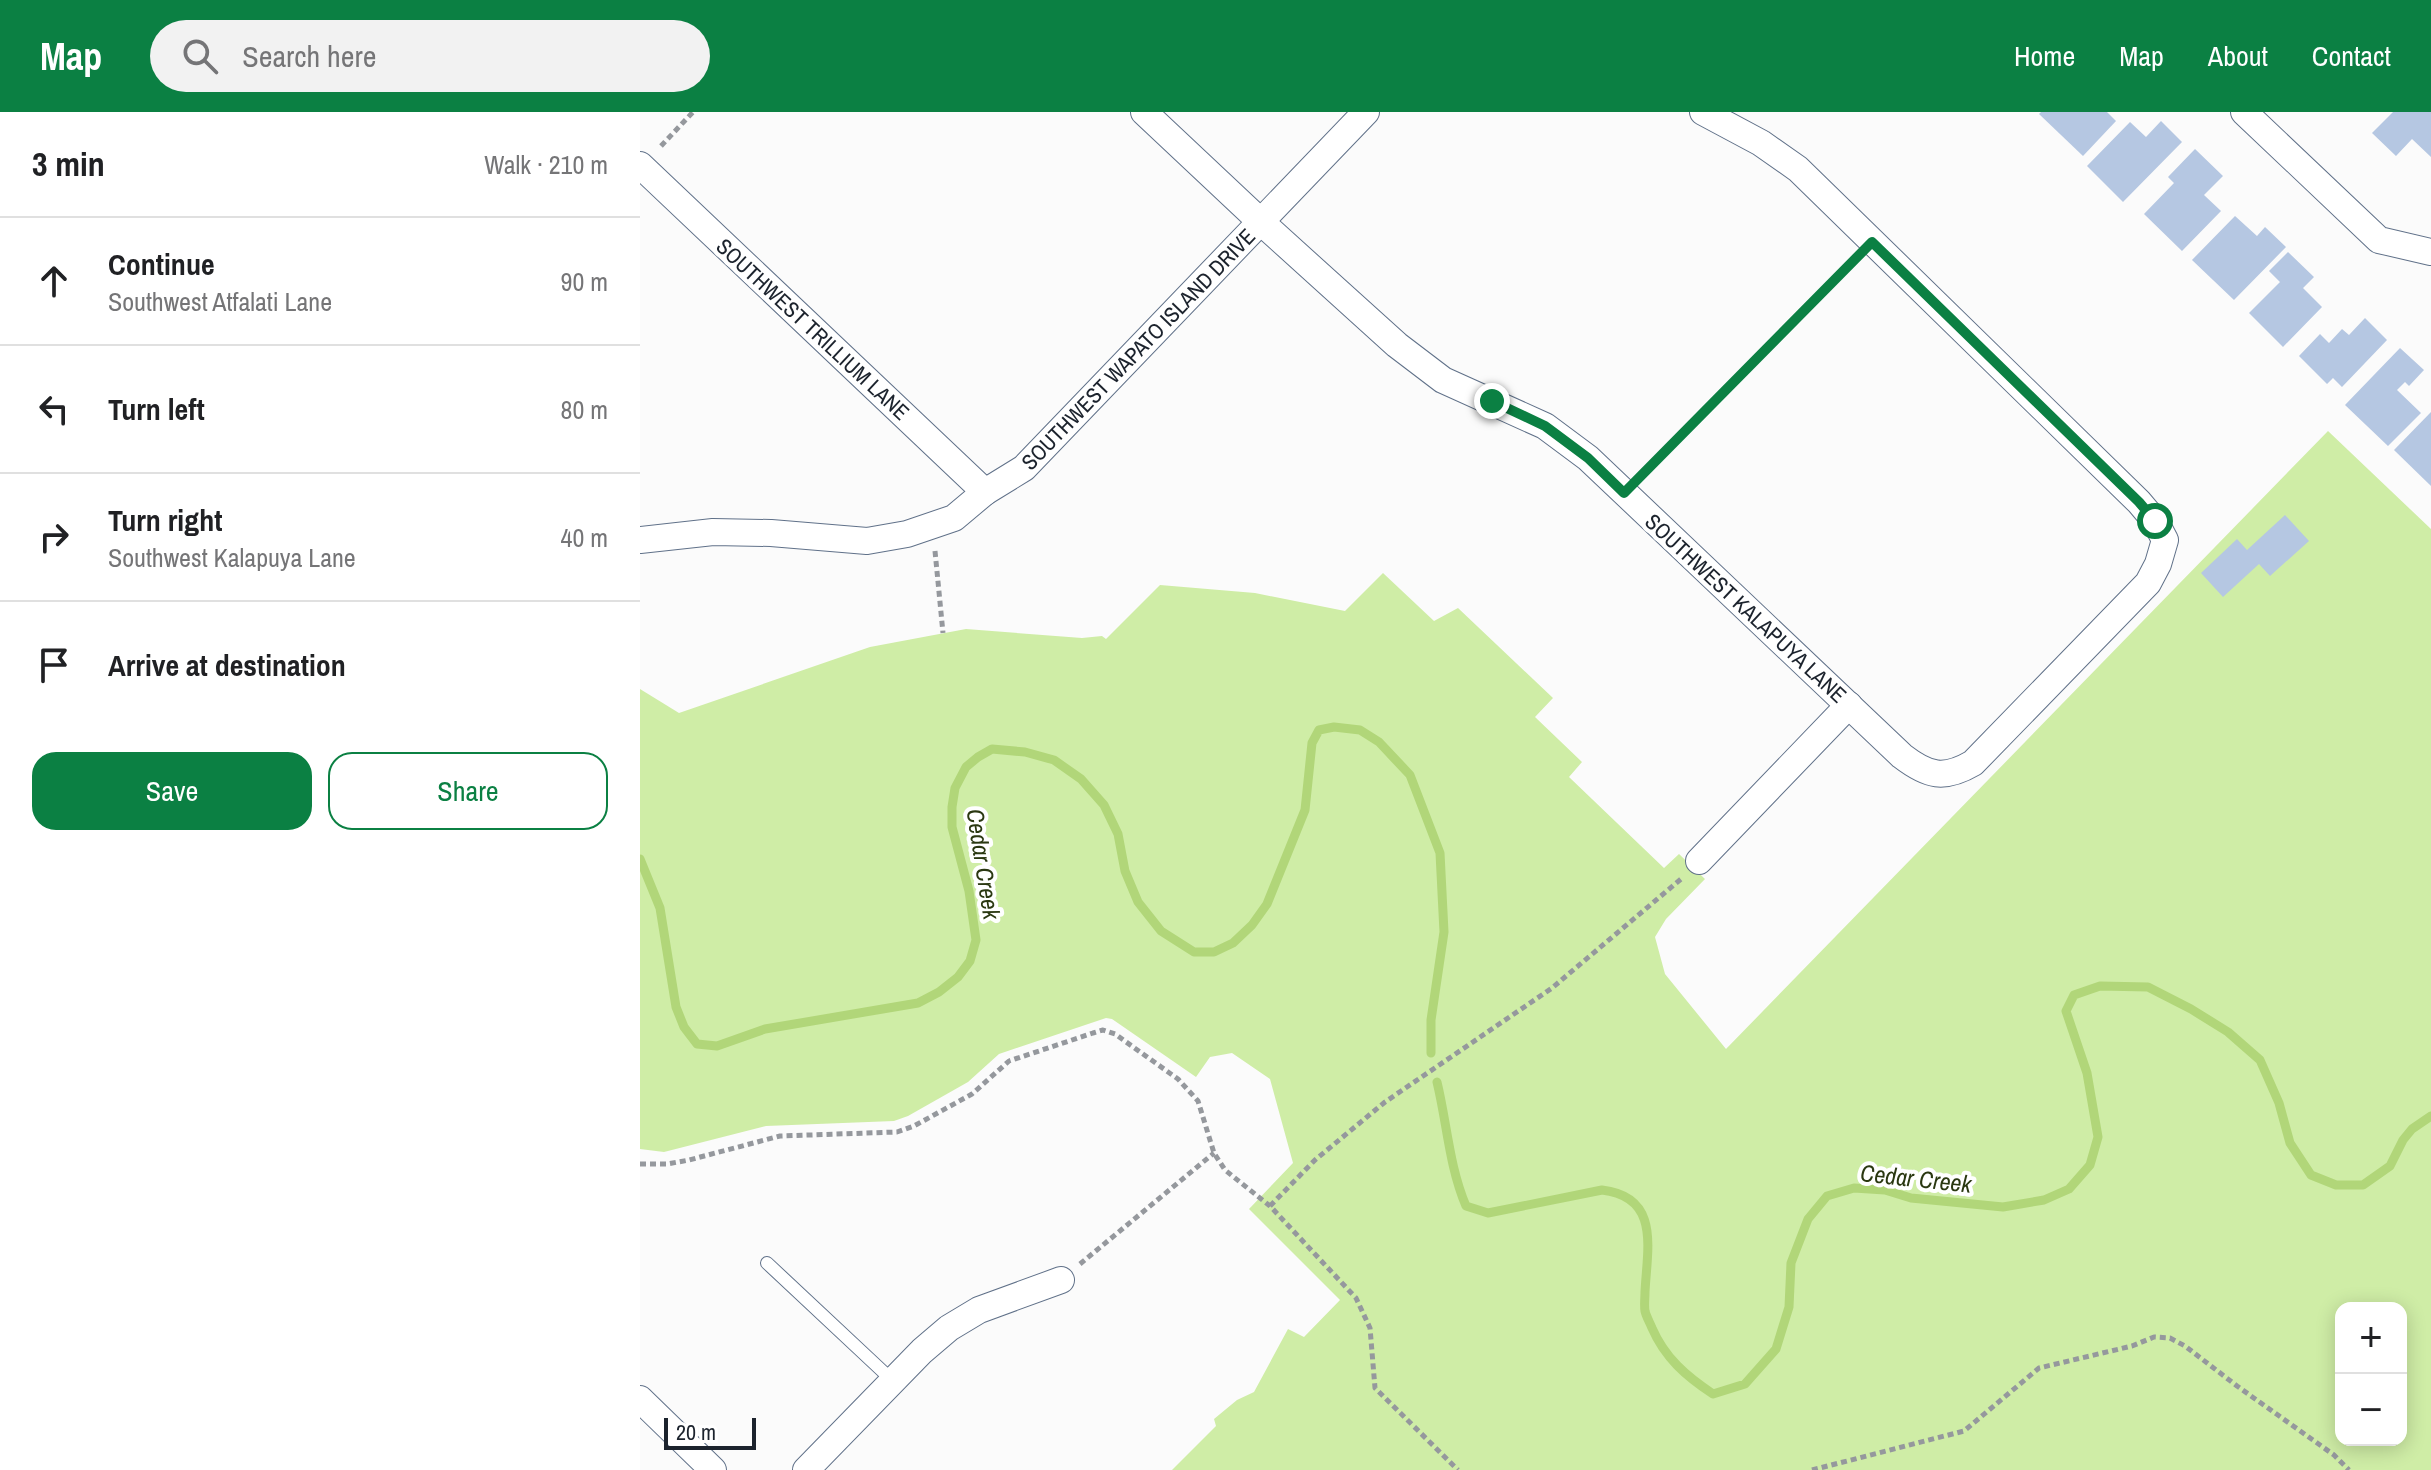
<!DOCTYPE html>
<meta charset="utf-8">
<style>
:root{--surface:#fff;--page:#f2f2f2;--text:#202124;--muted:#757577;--line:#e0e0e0;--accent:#0b8043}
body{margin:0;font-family:"Archivo Narrow",sans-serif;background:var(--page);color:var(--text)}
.controls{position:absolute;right:24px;bottom:24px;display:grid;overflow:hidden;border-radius:16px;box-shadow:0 4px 20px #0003}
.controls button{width:72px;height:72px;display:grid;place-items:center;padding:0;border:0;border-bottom:2px solid var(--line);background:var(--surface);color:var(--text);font:40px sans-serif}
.scale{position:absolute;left:24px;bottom:20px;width:92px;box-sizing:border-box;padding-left:8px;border:4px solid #1c232d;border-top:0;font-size:22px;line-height:28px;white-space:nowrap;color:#1c232d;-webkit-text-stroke:6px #fff;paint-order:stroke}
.stop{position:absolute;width:24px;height:24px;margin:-18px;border:6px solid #0b8043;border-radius:50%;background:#fff}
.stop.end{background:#0b8043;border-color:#fff;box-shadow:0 2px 8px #0008}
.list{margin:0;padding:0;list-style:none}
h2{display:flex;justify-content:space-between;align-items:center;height:104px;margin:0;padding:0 32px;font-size:34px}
h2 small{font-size:26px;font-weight:400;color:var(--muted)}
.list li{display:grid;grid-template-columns:52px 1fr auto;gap:24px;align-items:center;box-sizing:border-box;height:128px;padding:0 32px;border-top:2px solid var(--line)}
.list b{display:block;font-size:30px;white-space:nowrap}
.list p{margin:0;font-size:26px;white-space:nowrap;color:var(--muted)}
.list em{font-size:26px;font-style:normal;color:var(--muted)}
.actions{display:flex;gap:16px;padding:24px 32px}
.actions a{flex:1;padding:18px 0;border:2px solid var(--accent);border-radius:24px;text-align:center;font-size:28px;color:var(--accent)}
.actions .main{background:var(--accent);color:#fff}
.icon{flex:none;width:44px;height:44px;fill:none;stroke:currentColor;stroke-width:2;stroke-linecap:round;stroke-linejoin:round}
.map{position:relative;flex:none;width:1791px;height:1358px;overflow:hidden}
header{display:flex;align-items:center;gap:48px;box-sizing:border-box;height:112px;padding:0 40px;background:var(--accent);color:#fff}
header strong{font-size:38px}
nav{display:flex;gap:44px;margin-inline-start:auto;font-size:28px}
.search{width:560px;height:72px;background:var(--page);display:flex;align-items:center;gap:20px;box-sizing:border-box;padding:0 28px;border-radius:44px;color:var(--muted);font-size:30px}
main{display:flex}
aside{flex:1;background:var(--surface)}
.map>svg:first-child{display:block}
.green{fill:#cfeda6;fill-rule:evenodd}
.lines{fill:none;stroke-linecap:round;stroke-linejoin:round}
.stream{stroke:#b1d679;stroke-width:9}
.building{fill:#b5c7e2}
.lane-casing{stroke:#607189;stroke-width:14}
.street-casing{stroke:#607189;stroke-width:28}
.path{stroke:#95989d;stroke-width:5;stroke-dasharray:6 4;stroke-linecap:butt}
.lane{stroke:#fff;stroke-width:12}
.street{stroke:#fff;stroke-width:26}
.route{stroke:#0b8043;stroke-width:10}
.labels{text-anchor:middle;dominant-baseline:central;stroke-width:8;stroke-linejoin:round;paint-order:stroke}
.street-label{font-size:22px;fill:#1c232d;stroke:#fff}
.water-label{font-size:24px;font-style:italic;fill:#2a3811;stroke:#fff}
</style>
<header>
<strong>Map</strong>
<div class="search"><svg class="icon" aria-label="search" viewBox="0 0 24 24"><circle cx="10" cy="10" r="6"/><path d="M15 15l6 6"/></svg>Search here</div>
<nav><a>Home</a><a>Map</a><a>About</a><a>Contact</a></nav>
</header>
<main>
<aside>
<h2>3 min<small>Walk · 210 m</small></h2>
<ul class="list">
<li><svg class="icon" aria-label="ahead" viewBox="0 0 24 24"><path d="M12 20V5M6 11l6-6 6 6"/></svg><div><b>Continue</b><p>Southwest Atfalati Lane</p></div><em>90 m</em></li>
<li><svg class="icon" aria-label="left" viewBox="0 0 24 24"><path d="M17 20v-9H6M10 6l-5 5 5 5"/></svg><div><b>Turn left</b></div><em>80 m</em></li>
<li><svg class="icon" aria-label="right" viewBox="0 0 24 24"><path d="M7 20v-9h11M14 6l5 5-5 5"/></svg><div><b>Turn right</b><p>Southwest Kalapuya Lane</p></div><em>40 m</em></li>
<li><svg class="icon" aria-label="arrive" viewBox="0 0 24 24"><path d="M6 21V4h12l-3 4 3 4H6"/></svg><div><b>Arrive at destination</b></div></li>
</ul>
<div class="actions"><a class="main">Save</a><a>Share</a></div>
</aside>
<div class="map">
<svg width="1791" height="1358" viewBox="0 0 1791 1358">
<rect width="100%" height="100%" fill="#fbfbfb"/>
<path class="green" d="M 1688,319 L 1791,417 L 1791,1358 L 532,1358 L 576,1314 L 574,1307 L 597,1288 L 614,1280 L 648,1217 L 664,1225 L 700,1188 L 609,1097 L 653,1051 L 630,967 L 592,941 L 570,945 L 556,965 L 472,907 L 466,906 L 359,942 L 328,970 L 268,1004 L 254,1009 L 126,1014 L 24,1040 L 0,1037 L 0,577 L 39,601 L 230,535 L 326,517 L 442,526 L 462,524 L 466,527 L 520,473 L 615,481 L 705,499 L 743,461 L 794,509 L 818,496 L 913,586 L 895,605 L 942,650 L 929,665 L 1024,756 L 1039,742 L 1065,767 L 1026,807 L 1015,825 L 1025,862 L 1086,937 ZM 1701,1196 L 1761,1196 L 1761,1328 L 1701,1328 Z"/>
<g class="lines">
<g class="stream">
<path d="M 0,747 L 20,796 L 36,895 L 44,915 L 57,932 L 77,934 L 125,917 L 278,891 L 299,880 L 318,865 L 330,849 L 336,828 L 329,779 L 312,715 L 312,695 L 315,676 L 326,655 L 338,645 L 352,637 L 385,640 L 414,648 L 441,667 L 464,693 L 478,722 L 485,759 L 498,790 L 521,819 L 554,840 L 574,840 L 593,831 L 612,813 L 627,792 L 665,698 L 672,631 L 679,618 L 694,615 L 720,618 L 739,630 L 770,663 L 800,741 L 804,820 L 791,908 L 791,941"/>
<path d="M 797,970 C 807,1011 809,1054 826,1094 L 848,1101 L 962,1078 C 1021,1085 1007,1137 1005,1180 C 1005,1186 1004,1193 1005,1199 C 1006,1204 1010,1211 1012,1216 C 1025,1246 1046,1264 1073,1282 L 1105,1272 L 1136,1237 L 1149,1195 L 1151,1151 L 1168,1107 L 1187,1084 L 1214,1076 L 1245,1078 L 1271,1086 L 1363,1095 L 1404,1088 L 1429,1077 L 1450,1053 L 1458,1025 L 1447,961 L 1426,899 L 1434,883 L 1460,874 L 1508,875 L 1551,897 L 1588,920 L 1620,948 L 1639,991 L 1650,1031 L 1671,1063 L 1696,1073 L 1723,1073 L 1750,1054 L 1763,1028 L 1772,1017 L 1791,1004"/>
</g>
</g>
<g class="building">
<path d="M 1401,0 L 1467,0 L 1476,9 L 1443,44 L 1399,2 Z"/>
<path d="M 1753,0 L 1791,0 L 1791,45 L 1772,27 L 1756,44 L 1732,21 Z"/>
<path d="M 1521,9 L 1542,30 L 1483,90 L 1447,54 L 1490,10 L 1506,25 Z"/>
<path d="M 1555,37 L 1583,64 L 1564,83 L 1581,99 L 1542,139 L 1504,102 L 1534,71 L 1528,65 Z"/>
<path d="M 1595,104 L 1617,124 L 1625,115 L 1646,135 L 1594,188 L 1552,148 Z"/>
<path d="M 1648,140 L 1674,165 L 1663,176 L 1682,195 L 1643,235 L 1609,201 L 1640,170 L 1629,159 Z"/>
<path d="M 1725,206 L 1747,228 L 1702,275 L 1693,266 L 1687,272 L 1659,244 L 1680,222 L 1689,231 L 1702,217 L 1709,223 Z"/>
<path d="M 1760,236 L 1784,258 L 1769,274 L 1765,270 L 1757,278 L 1781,301 L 1748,334 L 1705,293 Z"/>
<path d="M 1791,300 L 1791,374 L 1754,338 Z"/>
<path d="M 1645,403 L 1669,429 L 1630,464 L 1619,452 L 1583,485 L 1561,461 L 1597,427 L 1607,438 Z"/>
</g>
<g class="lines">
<g class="lane-casing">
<path id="lane" d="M 127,1151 L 253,1269"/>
</g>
<g class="street-casing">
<g id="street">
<path d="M 504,0 L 621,110 L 757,233 L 803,268 L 905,314 L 948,346 L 1262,644 C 1288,664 1304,668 1333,651 L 1508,471 L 1518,452 L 1525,428 L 1515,409 L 1499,390 L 1158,57 L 1121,31 L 1063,0"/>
<path d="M 1604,0 L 1739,128 L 1791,140"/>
<path d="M 0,53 L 345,380"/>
<path d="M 0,428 L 73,420 L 131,421 L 227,429 L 267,422 L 314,406 L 345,380 L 384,356 L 726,0"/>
<path d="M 1059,749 L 1209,593"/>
<path d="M 0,1287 L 73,1358"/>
<path d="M 166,1358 L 282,1239 L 309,1216 L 339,1198 L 421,1168"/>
</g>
</g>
<g class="path">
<path d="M 21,34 L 53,0"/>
<path d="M 1002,363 L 1214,148"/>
<path d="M 295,439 L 303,521"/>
<path d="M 0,1052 L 27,1052 L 49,1048 L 140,1024 L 257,1020 L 274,1014 L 332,982 L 369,949 L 453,921 L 463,918 L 475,922 L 538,967 L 558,989 L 574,1041 L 585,1058 L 630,1094 L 716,1186 L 730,1216 L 735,1276 L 818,1358"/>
<path d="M 630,1094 L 675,1048 L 745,990 L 912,876 L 1041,767"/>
<path d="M 440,1152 L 574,1041"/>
<path d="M 1172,1358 L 1324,1319 L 1399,1256 L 1492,1234 L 1514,1225 L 1530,1226 L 1545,1234 L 1597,1274 L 1694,1343 L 1709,1358"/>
</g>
<use href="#lane" class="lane"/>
<use href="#street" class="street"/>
</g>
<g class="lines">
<path class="route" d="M 852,289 L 905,314 L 948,346 L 984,381 L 1232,130 L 1499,390 L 1515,409"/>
</g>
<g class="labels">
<g class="street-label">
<text transform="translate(173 217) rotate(43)">SOUTHWEST TRILLIUM LANE</text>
<text transform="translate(498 237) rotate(-46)">SOUTHWEST WAPATO ISLAND DRIVE</text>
<text transform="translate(1106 496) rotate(43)">SOUTHWEST KALAPUYA LANE</text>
</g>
<g class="water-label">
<text transform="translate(344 752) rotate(81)">Cedar Creek</text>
<text transform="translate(1276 1066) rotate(6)">Cedar Creek</text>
</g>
</g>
</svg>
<div class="controls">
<button>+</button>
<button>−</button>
</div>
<div class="scale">20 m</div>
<div class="stop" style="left:1515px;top:409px"></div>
<div class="stop end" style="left:852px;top:289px"></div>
</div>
</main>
